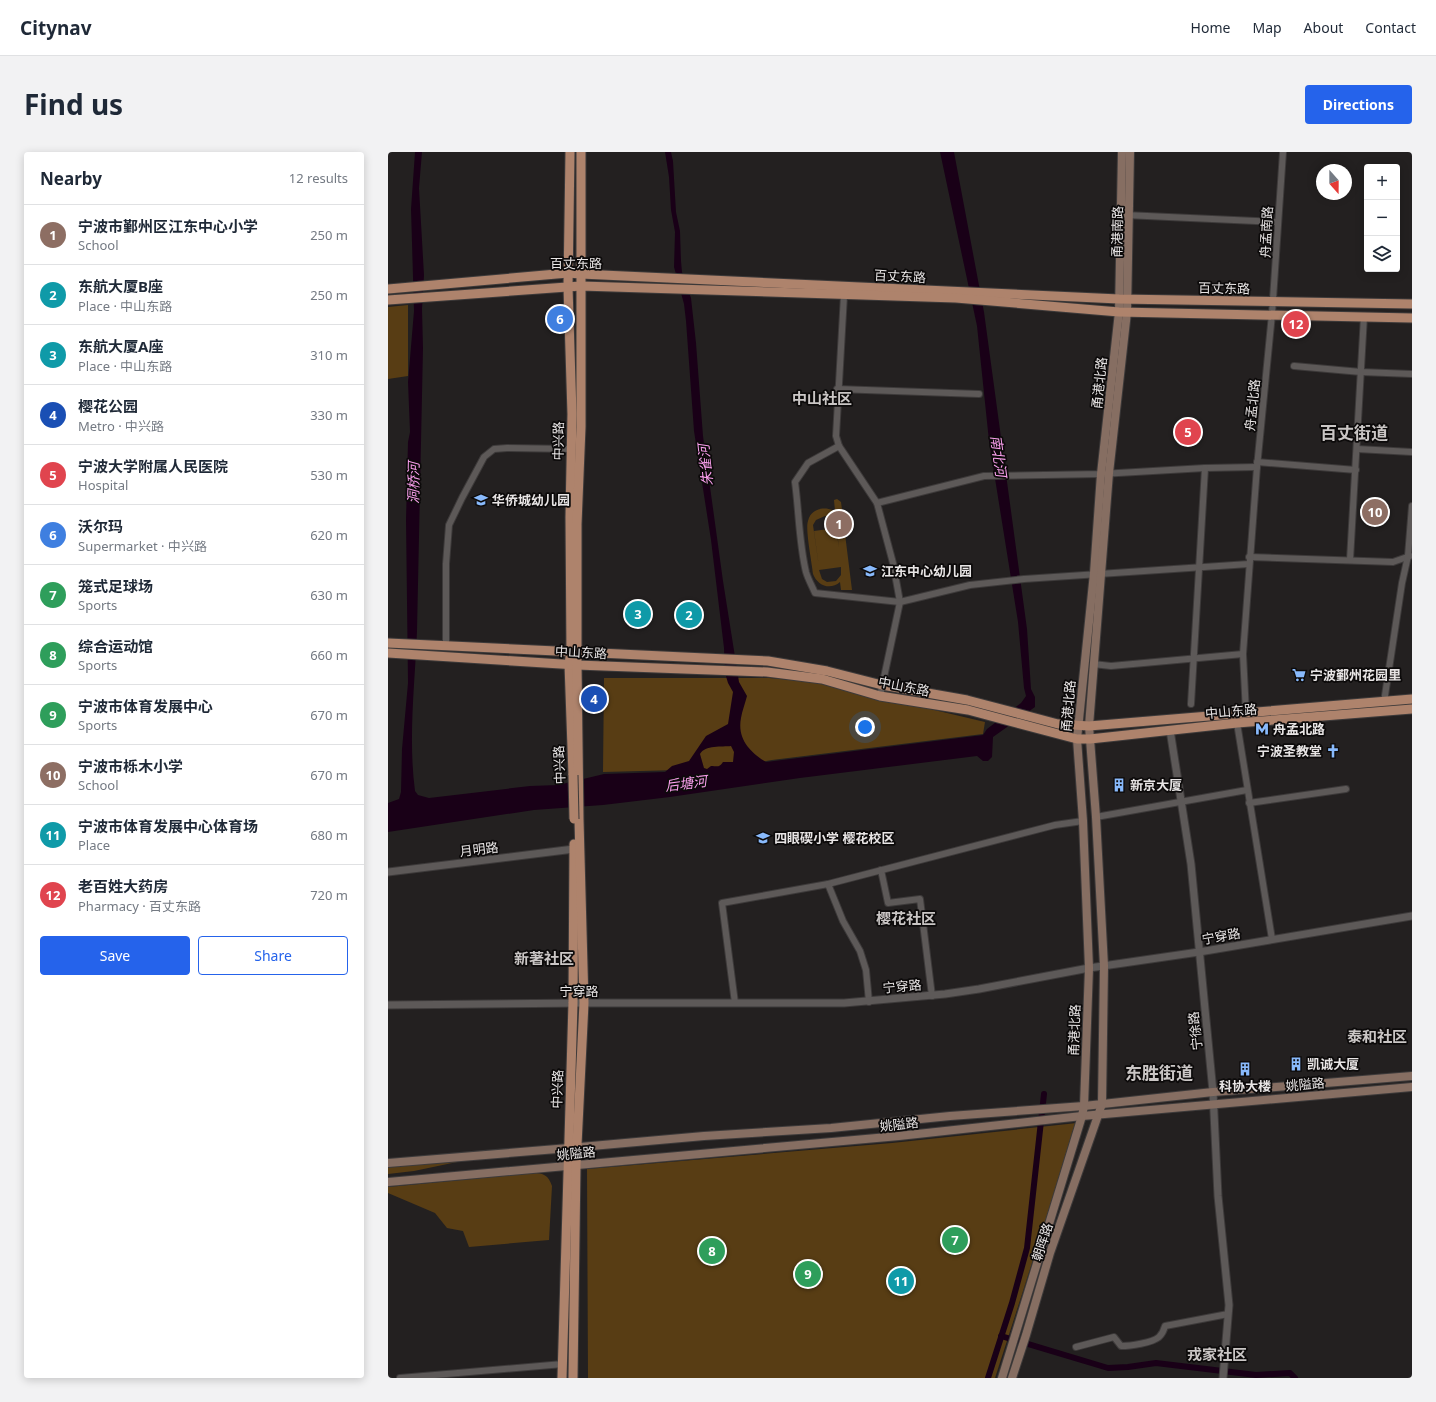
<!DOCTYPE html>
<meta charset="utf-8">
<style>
:root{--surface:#fff;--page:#f2f2f3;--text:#1f2937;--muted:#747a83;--line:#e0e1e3;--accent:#2563eb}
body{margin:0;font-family:"Noto Sans","Noto Sans SC",sans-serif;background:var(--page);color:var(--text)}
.controls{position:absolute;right:12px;top:12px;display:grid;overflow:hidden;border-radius:4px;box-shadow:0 2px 10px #0003}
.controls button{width:36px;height:36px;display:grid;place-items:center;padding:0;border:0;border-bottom:1px solid var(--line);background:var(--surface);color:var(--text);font:20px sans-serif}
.compass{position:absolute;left:928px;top:12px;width:36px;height:36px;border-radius:50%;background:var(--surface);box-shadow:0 2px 10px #0003;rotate:159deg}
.you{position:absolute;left:477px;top:575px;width:14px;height:14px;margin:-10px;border:3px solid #fff;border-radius:50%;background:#1a73e8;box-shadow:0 0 0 6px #1a73e833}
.badge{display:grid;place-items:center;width:26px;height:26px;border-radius:50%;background:var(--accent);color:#fff;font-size:13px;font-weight:700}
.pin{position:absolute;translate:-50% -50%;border:2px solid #fff;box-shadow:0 1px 4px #0006}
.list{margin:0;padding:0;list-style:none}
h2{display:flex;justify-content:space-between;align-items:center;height:52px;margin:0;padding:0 16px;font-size:17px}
h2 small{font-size:13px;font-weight:400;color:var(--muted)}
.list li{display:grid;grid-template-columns:26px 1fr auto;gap:12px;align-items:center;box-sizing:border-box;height:60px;padding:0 16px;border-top:1px solid var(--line)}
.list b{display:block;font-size:15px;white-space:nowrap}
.list p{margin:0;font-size:13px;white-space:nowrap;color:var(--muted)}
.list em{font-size:13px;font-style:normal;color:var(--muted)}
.actions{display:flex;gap:8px;padding:12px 16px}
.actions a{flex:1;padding:9px 0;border:1px solid var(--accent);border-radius:4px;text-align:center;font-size:14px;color:var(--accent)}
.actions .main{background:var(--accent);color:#fff}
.icon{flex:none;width:22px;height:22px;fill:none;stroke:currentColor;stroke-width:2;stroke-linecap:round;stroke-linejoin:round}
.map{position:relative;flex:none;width:1024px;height:1226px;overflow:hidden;border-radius:4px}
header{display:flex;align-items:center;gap:24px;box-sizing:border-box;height:56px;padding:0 20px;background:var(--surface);border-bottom:1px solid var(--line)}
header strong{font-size:19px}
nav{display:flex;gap:22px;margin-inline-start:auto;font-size:14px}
.intro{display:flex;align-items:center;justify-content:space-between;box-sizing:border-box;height:96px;padding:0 24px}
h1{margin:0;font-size:28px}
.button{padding:10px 18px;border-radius:4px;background:var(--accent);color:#fff;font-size:14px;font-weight:700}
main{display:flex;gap:24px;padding:0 24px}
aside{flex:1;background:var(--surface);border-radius:4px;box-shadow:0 2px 10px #0003}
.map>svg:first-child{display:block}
.green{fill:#583d14;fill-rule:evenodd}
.water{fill:#190017;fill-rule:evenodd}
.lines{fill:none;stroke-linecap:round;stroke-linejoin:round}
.canal{stroke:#190017;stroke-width:6}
.minor-casing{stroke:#3d3a3a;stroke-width:8}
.tertiary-casing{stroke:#3d3a3a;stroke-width:9}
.secondary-casing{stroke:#3d3a3a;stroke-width:10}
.primary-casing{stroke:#3d3a3a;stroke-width:11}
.minor{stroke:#5d5958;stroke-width:6}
.tertiary{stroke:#5d5958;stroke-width:7}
.secondary{stroke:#866e62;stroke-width:8}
.primary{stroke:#ae836c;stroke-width:9}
.primary-bridge-casing{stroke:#3d3a3a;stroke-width:11;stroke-linecap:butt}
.primary-bridge{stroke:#ae836c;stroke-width:9}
.labels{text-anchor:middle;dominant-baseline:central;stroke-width:3.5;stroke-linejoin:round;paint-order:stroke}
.street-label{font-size:13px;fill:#e8e5e5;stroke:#0c0a0a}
.poi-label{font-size:13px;font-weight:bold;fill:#e8e5e5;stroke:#0c0a0a;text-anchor:start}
.water-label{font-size:14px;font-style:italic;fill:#fa9fed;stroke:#0c0a0a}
.quarter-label{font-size:15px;font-weight:bold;fill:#cac6c5;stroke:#0c0a0a}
.district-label{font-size:17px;font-weight:bold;fill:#cac6c5;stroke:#0c0a0a}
</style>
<header>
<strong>Citynav</strong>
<nav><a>Home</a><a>Map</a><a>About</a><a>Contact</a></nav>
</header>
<div class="intro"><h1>Find us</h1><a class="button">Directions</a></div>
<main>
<aside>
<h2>Nearby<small>12 results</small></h2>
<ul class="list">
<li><span class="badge" style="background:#8d6e63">1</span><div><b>宁波市鄞州区江东中心小学</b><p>School</p></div><em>250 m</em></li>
<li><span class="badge" style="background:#0f9aa8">2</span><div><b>东航大厦B座</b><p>Place · 中山东路</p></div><em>250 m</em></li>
<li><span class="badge" style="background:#0f9aa8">3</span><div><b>东航大厦A座</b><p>Place · 中山东路</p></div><em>310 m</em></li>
<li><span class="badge" style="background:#1a4fb4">4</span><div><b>樱花公园</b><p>Metro · 中兴路</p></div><em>330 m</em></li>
<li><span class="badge" style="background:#e0444e">5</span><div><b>宁波大学附属人民医院</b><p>Hospital</p></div><em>530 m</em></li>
<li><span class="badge" style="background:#3f7fe0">6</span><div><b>沃尔玛</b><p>Supermarket · 中兴路</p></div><em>620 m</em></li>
<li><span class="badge" style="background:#2e9e5b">7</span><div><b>笼式足球场</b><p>Sports</p></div><em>630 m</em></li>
<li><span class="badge" style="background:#2e9e5b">8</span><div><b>综合运动馆</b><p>Sports</p></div><em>660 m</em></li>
<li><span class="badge" style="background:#2e9e5b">9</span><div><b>宁波市体育发展中心</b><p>Sports</p></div><em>670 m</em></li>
<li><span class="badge" style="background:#8d6e63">10</span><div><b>宁波市栎木小学</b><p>School</p></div><em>670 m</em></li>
<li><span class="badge" style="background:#0f9aa8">11</span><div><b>宁波市体育发展中心体育场</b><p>Place</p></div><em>680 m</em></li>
<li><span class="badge" style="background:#e0444e">12</span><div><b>老百姓大药房</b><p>Pharmacy · 百丈东路</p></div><em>720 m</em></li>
</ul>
<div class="actions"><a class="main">Save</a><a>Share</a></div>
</aside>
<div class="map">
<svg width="1024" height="1226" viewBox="0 0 1024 1226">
<rect width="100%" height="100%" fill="#232020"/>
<g class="green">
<path d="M 20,153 L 20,224 L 0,227 L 0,155 Z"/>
<path d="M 449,347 L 453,350 L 464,438 L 453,438 L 452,430 C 442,439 429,433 425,422 C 424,411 417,377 420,369 C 423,356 437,354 447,359 L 446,348 ZM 437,364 L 442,365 L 448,372 L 451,396 L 448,376 L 426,379 L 431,415 L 425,373 L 428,368 ZM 453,415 L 453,423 L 448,429 L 439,430 L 434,427 L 431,418 Z"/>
<path d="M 216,526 L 381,526 L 428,530 L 597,570 L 595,582 L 384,608 L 329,617 L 215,620 Z"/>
<path d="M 689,971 L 607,1226 L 200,1226 L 199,1017 L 504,991 Z"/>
<path d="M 69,1010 L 26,1019 L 0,1022 L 0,1014 L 29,1011 Z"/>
<path d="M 144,1021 C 156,1021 160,1023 164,1034 L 161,1088 L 81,1095 L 75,1079 L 59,1076 L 47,1061 L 0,1041 L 0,1035 Z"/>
</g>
<path class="water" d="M 27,0 L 34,0 L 31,36 L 36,123 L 34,157 L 35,196 L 29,479 C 27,532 20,586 27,639 L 30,643 L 41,646 L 142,634 L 170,633 L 216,622 L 277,620 L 284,614 L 301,609 L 318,584 L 340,572 L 345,540 L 340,531 L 337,521 L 336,496 L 323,388 L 306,279 L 298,169 L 296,152 L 286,115 L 287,80 L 283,58 L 281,25 L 277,0 L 283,0 L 285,9 L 288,60 L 292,79 L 293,109 L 294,120 L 303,146 L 308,191 L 315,284 L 335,429 L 351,530 L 359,544 C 357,552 354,559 353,566 C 349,587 362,600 378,610 L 595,583 L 599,577 L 633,551 L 638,544 L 636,536 L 630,470 L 601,289 L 589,174 L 552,0 L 566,0 L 596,160 L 639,477 L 643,537 L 647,545 L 647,555 L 605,585 L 604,605 L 600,609 L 595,609 L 589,604 L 412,626 L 282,645 L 215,653 L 146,658 L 0,680 L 0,651 L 11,647 L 13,640 L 14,597 L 20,531 L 18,368 L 20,290 L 22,280 L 20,230 L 26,159 L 23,57 ZM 343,594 L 346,600 L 345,610 L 335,610 C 331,616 329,614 323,614 L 319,617 L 316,616 L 312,602 C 317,593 334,595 343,594 Z"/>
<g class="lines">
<g class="canal">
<path d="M 613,1184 L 720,1216 L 740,1215 L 768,1211 L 868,1223 L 902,1221 L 907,1226"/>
<path d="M 600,1226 L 624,1151 L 639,1096 L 656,942"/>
</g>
<g class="minor-casing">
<g id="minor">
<path d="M 737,63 L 889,70"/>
<path d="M 456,143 L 448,284 L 451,294 L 489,351 L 505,411 L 512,450 L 492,544"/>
<path d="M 906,214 L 973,220 L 1024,222"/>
<path d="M 449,237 L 591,242"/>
<path d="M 451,294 L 420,311 L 407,330 C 411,360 411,391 418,420 C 420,427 424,434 427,441 L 512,450 L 582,433 L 636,427 L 861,412"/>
<path d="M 969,297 L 1024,300"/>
<path d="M 869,310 L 968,318"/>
<path d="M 489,351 L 596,324 L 713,322 L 817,316 L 869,315"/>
<path d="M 861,405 L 1005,410 L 1022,404"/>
<path d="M 962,408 L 976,164"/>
<path d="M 58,493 L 58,412 L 61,373 L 74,346 L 96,305 L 106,297 L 119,296 L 183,297"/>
<path d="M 705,512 L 723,514 L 855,502"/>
<path d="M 996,550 L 1014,431 L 1020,404 L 1024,354"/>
<path d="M 803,552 L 817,316"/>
<path d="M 858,561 L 855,502 L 869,315 L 884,162 L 895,0"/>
<path d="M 849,571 L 884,787"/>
<path d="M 861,651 L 958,637"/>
<path d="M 708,665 L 859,638"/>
<path d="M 493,718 L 500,751 L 532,747 L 544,844"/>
<path d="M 481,850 L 478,818 L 472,799 L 455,769 L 440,732 L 667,673 L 695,669"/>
<path d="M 347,851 L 334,751 L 440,732"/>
<path d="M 688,1195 L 726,1185 L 733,1194 C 742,1194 764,1191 771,1185 C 774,1182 776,1178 777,1174 L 840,1162"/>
<path d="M 12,1226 L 175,1212"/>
</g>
</g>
<g class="tertiary-casing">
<g id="tertiary">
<path d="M 782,578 L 803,712 L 825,940 L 830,1044 L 841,1153 L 835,1226"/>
<path d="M 0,720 L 186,697"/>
<path d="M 0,853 L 196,851 L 456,851 L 557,842 L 591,837 L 701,816 L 811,800 L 1024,764"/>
</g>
</g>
<g class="secondary-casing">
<g id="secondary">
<path d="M 0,1011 L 181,996 L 316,984 L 443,976 L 562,964 L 696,954 L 825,940 L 1024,924"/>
<path d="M 0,1030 L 511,984 L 694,964 L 1024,935"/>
<path d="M 614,1226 L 694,964 L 696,954 L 701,816 L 695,669 L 689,587 L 706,421 L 713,322 L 731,160 L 734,0"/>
<path d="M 624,1226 L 638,1183 L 662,1101 L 714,952 L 716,814 L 708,665 L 701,574 L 721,321 L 739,160 L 742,0"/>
</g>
</g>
<g class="primary-casing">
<g id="primary">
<path d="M 182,0 L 180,135 L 184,262 L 182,365 L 183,499 L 181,512 L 185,623"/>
<path d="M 0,137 L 180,121 L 193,122 L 731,147 L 1024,152"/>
<path d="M 0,148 L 193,134 L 568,146 L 731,160 L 1024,166"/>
<path d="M 0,491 L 380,509 L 439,519 L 494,533 L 579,548 L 670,572 L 701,574 L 1024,547"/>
<path d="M 0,501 L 189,513 L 379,520 L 434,527 L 492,544 L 580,558 L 689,587 L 702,587 L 849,571 L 1024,557"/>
<path d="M 174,1226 L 185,851 L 186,692"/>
<path d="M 185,1226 L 188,1013 L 196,851 L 191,668 L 189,513 L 189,372 L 193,275 L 193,0"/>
</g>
</g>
<use href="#minor" class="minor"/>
<use href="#tertiary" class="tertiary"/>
<use href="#secondary" class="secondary"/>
<use href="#primary" class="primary"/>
<g class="primary-bridge-casing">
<path id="primary-bridge" d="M 185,623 L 186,667"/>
</g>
<use href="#primary-bridge" class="primary-bridge"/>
</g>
<defs>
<g id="school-bare" transform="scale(1.08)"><path d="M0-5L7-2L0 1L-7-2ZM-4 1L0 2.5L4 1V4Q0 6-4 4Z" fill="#89bafc" stroke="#0c0a0a" stroke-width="2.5" paint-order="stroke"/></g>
<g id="supermarket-bare" transform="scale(1.08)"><path d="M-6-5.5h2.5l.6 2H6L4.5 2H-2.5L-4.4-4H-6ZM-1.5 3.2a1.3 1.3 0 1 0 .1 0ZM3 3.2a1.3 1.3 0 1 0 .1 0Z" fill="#89bafc" stroke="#0c0a0a" stroke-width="2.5" paint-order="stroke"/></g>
<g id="metro-bare" transform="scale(1.08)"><path d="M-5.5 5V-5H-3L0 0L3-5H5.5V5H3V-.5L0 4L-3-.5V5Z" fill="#89bafc" stroke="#0c0a0a" stroke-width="2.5" paint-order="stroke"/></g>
<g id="church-bare" transform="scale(1.08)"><path d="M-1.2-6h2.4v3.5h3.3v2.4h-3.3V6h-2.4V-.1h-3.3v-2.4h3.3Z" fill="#89bafc" stroke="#0c0a0a" stroke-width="2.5" paint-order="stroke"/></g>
<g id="building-bare" transform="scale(1.08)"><path d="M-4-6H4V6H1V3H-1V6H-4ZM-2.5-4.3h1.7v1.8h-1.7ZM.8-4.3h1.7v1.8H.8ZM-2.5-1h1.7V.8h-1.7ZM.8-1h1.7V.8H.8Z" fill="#89bafc" stroke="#0c0a0a" stroke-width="2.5" paint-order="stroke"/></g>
</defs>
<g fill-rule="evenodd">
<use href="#school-bare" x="93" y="348"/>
<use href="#school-bare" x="482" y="419"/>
<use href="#supermarket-bare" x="911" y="523"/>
<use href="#metro-bare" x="874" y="577"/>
<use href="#church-bare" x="945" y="599"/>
<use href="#building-bare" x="731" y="633"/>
<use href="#school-bare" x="375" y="686"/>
<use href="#building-bare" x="908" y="912"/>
<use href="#building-bare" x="857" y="917"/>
</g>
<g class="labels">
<g class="street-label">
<text transform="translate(729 80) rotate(-89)">甬港南路</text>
<text transform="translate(878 80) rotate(-87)">舟孟南路</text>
<text x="188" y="111">百丈东路</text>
<text transform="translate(512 124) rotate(3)">百丈东路</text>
<text transform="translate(836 136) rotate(1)">百丈东路</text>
<text transform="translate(711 231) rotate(-84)">甬港北路</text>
<text transform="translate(864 253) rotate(-84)">舟孟北路</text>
<text transform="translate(170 289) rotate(-89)">中兴路</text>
<text transform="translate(193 500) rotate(3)">中山东路</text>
<text transform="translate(516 534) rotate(11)">中山东路</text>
<text transform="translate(680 554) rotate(-85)">甬港北路</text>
<text transform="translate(843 559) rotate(-5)">中山东路</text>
<text transform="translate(171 613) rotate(-92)">中兴路</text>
<text transform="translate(91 697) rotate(-7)">月明路</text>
<text transform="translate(833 784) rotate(-10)">宁穿路</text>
<text transform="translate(514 834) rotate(-5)">宁穿路</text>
<text x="191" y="839">宁穿路</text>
<text transform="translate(686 878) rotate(-88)">甬港北路</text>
<text transform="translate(807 879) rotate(-96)">宁徐路</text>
<text transform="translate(917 932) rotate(-5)">姚隘路</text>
<text transform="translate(169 937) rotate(-88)">中兴路</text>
<text transform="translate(511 972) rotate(-6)">姚隘路</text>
<text transform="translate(188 1001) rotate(-5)">姚隘路</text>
<text transform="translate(654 1090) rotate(-72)">朝晖路</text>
</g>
<g class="poi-label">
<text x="104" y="348">华侨城幼儿园</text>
<text x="493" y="419">江东中心幼儿园</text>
<text x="922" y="523">宁波鄞州花园里</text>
<text x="885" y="577">舟孟北路</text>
<text x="934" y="599" text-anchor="end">宁波圣教堂</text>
<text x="742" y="633">新京大厦</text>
<text x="386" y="686">四眼碶小学 樱花校区</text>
<text x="919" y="912">凯诚大厦</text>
<text x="857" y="934" text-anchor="middle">科协大楼</text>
</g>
<g class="water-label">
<text transform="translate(611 304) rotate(82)">南北河</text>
<text transform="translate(317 313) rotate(-96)">朱雀河</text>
<text transform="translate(25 331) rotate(-89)">洞桥河</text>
<text transform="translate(298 631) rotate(-7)">后塘河</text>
</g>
<g class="quarter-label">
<text x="434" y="246">中山社区</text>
<text x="518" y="766">樱花社区</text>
<text x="156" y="806">新著社区</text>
<text x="989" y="884">泰和社区</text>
<text x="829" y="1202">戎家社区</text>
</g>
<g class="district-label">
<text x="966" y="280">百丈街道</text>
<text x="771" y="920">东胜街道</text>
</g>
</g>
</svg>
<div class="controls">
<button>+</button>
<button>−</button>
<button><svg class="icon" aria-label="layers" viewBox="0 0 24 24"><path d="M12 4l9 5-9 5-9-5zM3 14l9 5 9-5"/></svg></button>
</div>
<svg class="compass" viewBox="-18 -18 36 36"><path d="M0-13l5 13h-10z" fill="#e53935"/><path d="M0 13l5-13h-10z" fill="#747a83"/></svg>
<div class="you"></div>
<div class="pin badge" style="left:451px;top:372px;background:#8d6e63">1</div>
<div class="pin badge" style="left:301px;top:463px;background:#0f9aa8">2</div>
<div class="pin badge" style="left:250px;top:462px;background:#0f9aa8">3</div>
<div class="pin badge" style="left:206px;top:547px;background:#1a4fb4">4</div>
<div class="pin badge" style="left:800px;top:280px;background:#e0444e">5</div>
<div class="pin badge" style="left:172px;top:167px;background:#3f7fe0">6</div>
<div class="pin badge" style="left:567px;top:1088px;background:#2e9e5b">7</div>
<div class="pin badge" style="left:324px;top:1099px;background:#2e9e5b">8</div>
<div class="pin badge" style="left:420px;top:1122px;background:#2e9e5b">9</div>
<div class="pin badge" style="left:987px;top:360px;background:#8d6e63">10</div>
<div class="pin badge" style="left:513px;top:1129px;background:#0f9aa8">11</div>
<div class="pin badge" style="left:908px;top:172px;background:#e0444e">12</div>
</div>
</main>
